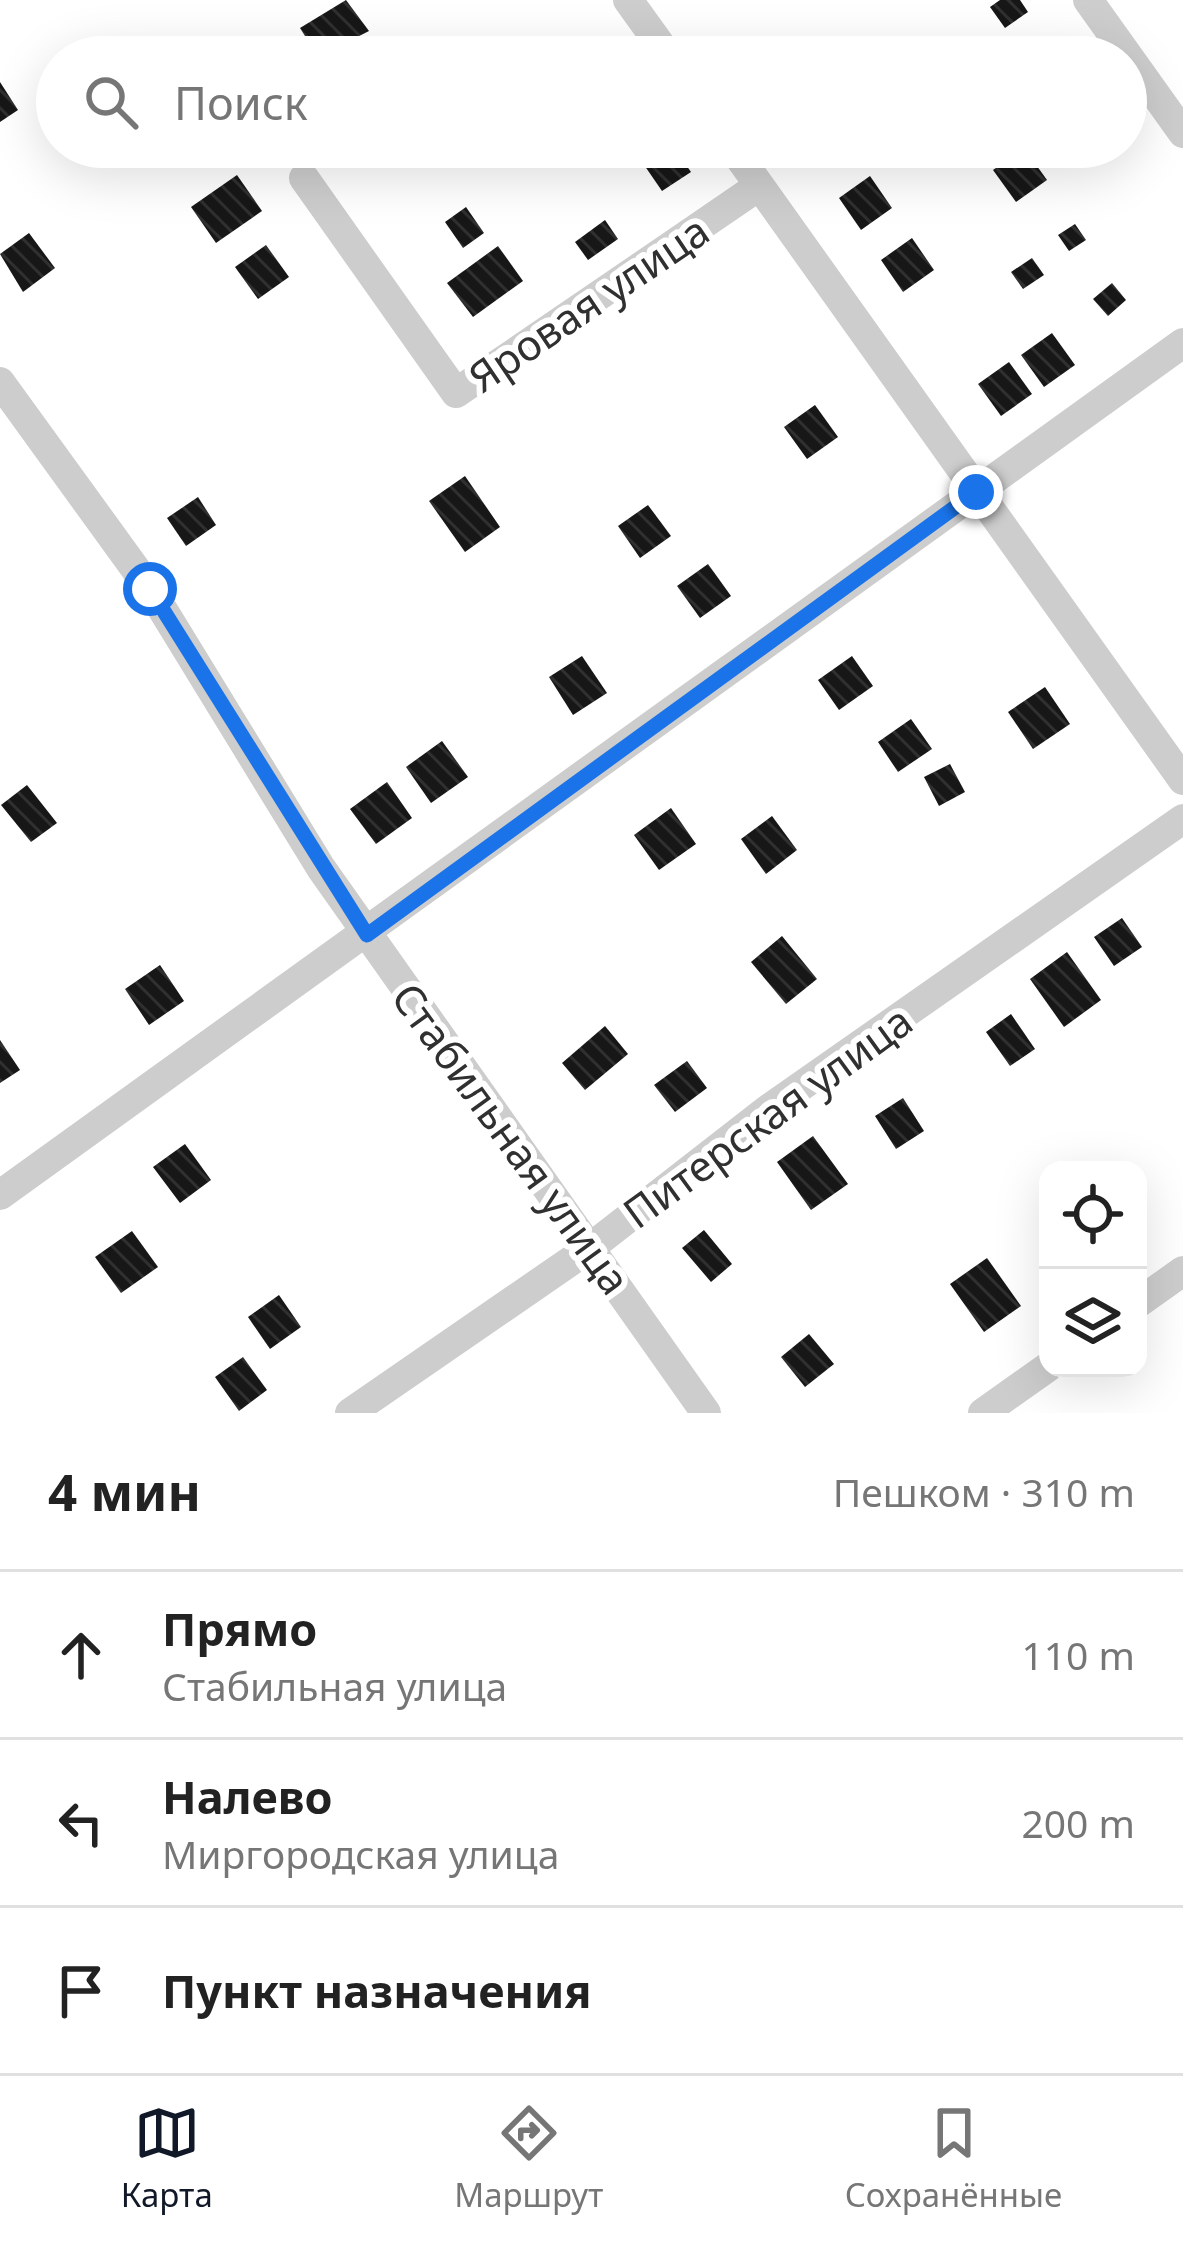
<!DOCTYPE html>
<html lang="ru">
<meta charset="utf-8">
<style>
:root{--surface:#fff;--page:#f6f6f6;--text:#222;--muted:#767676;--line:#e0e0e0;--accent:#111827}
body{margin:0;font-family:"Noto Sans",sans-serif;background:var(--page);color:var(--text)}
.controls{position:absolute;right:36px;bottom:36px;display:grid;overflow:hidden;border-radius:24px;box-shadow:0 12px 48px #0002}
.controls button{width:108px;height:108px;display:grid;place-items:center;padding:0;border:0;border-bottom:3px solid var(--line);background:var(--surface);color:var(--text);font:60px sans-serif}
.stop{position:absolute;width:36px;height:36px;margin:-27px;border:9px solid #1a73e8;border-radius:50%;background:#fff}
.stop.end{background:#1a73e8;border-color:#fff;box-shadow:0 3px 12px #0008}
.list{margin:0;padding:0;list-style:none}
h2{display:flex;justify-content:space-between;align-items:center;height:156px;margin:0;padding:0 48px;font-size:51px}
h2 small{font-size:39px;font-weight:400;color:var(--muted)}
.list li{display:grid;grid-template-columns:78px 1fr auto;gap:36px;align-items:center;box-sizing:border-box;height:168px;padding:0 48px;border-top:3px solid var(--line)}
.list b{display:block;font-size:45px;white-space:nowrap}
.list p{margin:0;font-size:39px;white-space:nowrap;color:var(--muted)}
.list em{font-size:39px;font-style:normal;color:var(--muted)}
.icon{flex:none;width:66px;height:66px;fill:none;stroke:currentColor;stroke-width:2;stroke-linecap:round;stroke-linejoin:round}
.map{position:relative;flex:none;width:1183px;height:1413px;overflow:hidden}
.search{position:absolute;background:var(--surface);box-shadow:0 12px 48px #0002;left:36px;right:36px;top:36px;height:132px;display:flex;align-items:center;gap:30px;box-sizing:border-box;padding:0 42px;border-radius:66px;color:var(--muted);font-size:45px}
.sheet{height:660px;background:var(--surface)}
nav{display:flex;justify-content:space-around;align-items:center;box-sizing:border-box;height:168px;border-top:3px solid var(--line);background:var(--surface);font-size:33px;color:var(--muted)}
nav a{display:grid;justify-items:center;gap:6px}
nav .on{color:var(--accent)}
.map>svg:first-child{display:block}
.building{fill:url(#building-back-hatch)}
.lines{fill:none;stroke-linecap:round;stroke-linejoin:round}
.minor{stroke:#cdcdcd;stroke-width:30}
.route{stroke:#1a73e8;stroke-width:15}
.labels{text-anchor:middle;dominant-baseline:central;stroke-width:12;stroke-linejoin:round;paint-order:stroke}
.street-label{font-size:42px;fill:#303030;stroke:#fff}
</style>
<div class="map">
<svg width="1183" height="1413" viewBox="0 0 1183 1413">
<defs>
<pattern id="building-back-hatch" width="6" height="6" patternUnits="userSpaceOnUse" patternTransform="scale(3)"><rect width="6" height="6" fill="#171717"/><path d="M-1 5l2 2M0 0l6 6M5-1l2 2" fill="none" stroke="#303030"/></pattern>
</defs>
<rect width="100%" height="100%" fill="#fff"/>
<g class="building">
<path d="M 346,0 L 369,31 L 318,57 L 300,28 Z"/>
<path d="M 1000,0 L 1020,0 L 1028,12 L 1005,28 L 990,7 Z"/>
<path d="M 0,82 L 18,110 L 0,122 Z"/>
<path d="M 657,147 L 674,147 L 691,172 L 662,191 L 640,159 Z"/>
<path d="M 1024,148 L 1047,180 L 1016,202 L 993,170 Z"/>
<path d="M 237,175 L 262,211 L 216,243 L 191,207 Z"/>
<path d="M 870,176 L 892,208 L 861,230 L 839,198 Z"/>
<path d="M 466,207 L 484,233 L 463,248 L 445,222 Z"/>
<path d="M 605,220 L 618,239 L 588,260 L 575,242 Z"/>
<path d="M 1075,224 L 1086,240 L 1069,251 L 1058,235 Z"/>
<path d="M 29,233 L 55,268 L 23,292 L 0,254 Z"/>
<path d="M 912,238 L 934,270 L 903,292 L 881,260 Z"/>
<path d="M 266,245 L 289,277 L 258,299 L 235,267 Z"/>
<path d="M 498,246 L 523,281 L 473,317 L 447,283 Z"/>
<path d="M 1032,258 L 1044,275 L 1023,289 L 1011,272 Z"/>
<path d="M 1112,283 L 1126,300 L 1108,316 L 1093,299 Z"/>
<path d="M 1052,333 L 1075,365 L 1044,387 L 1021,355 Z"/>
<path d="M 1009,362 L 1032,394 L 1001,416 L 978,384 Z"/>
<path d="M 815,405 L 838,437 L 807,459 L 784,427 Z"/>
<path d="M 465,476 L 500,527 L 465,552 L 429,501 Z"/>
<path d="M 198,497 L 216,525 L 186,546 L 167,518 Z"/>
<path d="M 648,505 L 671,536 L 640,558 L 618,526 Z"/>
<path d="M 708,564 L 731,596 L 700,618 L 677,586 Z"/>
<path d="M 582,656 L 607,693 L 573,715 L 549,677 Z"/>
<path d="M 852,656 L 873,686 L 839,710 L 818,680 Z"/>
<path d="M 1045,687 L 1070,724 L 1033,749 L 1008,712 Z"/>
<path d="M 911,719 L 932,749 L 898,772 L 878,742 Z"/>
<path d="M 442,741 L 468,777 L 431,803 L 406,767 Z"/>
<path d="M 950,764 L 965,792 L 939,806 L 924,777 Z"/>
<path d="M 387,782 L 412,818 L 376,844 L 350,809 Z"/>
<path d="M 27,785 L 57,823 L 31,842 L 1,805 Z"/>
<path d="M 671,808 L 696,844 L 659,870 L 634,835 Z"/>
<path d="M 772,816 L 797,850 L 766,874 L 741,839 Z"/>
<path d="M 1122,918 L 1142,947 L 1114,966 L 1094,937 Z"/>
<path d="M 782,936 L 817,979 L 786,1004 L 751,962 Z"/>
<path d="M 1067,952 L 1101,1000 L 1064,1027 L 1030,979 Z"/>
<path d="M 160,965 L 184,1001 L 149,1025 L 125,989 Z"/>
<path d="M 1011,1014 L 1035,1049 L 1010,1066 L 986,1032 Z"/>
<path d="M 605,1026 L 628,1054 L 585,1090 L 562,1063 Z"/>
<path d="M 0,1040 L 20,1070 L 0,1083 Z"/>
<path d="M 687,1061 L 707,1088 L 675,1112 L 654,1085 Z"/>
<path d="M 903,1098 L 924,1131 L 896,1149 L 875,1116 Z"/>
<path d="M 813,1136 L 848,1184 L 811,1210 L 777,1162 Z"/>
<path d="M 185,1144 L 211,1180 L 180,1203 L 153,1167 Z"/>
<path d="M 704,1230 L 732,1264 L 711,1282 L 682,1248 Z"/>
<path d="M 132,1231 L 158,1267 L 121,1293 L 95,1257 Z"/>
<path d="M 987,1258 L 1021,1306 L 984,1332 L 950,1284 Z"/>
<path d="M 279,1295 L 301,1327 L 270,1349 L 248,1317 Z"/>
<path d="M 809,1334 L 834,1364 L 805,1387 L 781,1357 Z"/>
<path d="M 243,1357 L 267,1390 L 239,1411 L 215,1377 Z"/>
</g>
<g class="lines">
<g class="minor">
<path d="M 628,0 L 669,57"/>
<path d="M 1088,0 L 1183,133"/>
<path d="M 732,147 L 1183,780"/>
<path d="M 304,178 L 456,393 L 759,186"/>
<path d="M 0,382 L 150,589 L 321,868 L 706,1413"/>
<path d="M 0,1195 L 1183,343"/>
<path d="M 1138,1303 L 1183,1271"/>
<path d="M 350,1413 L 591,1247 L 767,1110 L 1183,819"/>
<path d="M 983,1413 L 1048,1367"/>
</g>
</g>
<g class="lines">
<path class="route" d="M 150,589 L 367,935 L 976,492"/>
</g>
<g class="labels">
<g class="street-label">
<text transform="translate(588 303) rotate(-34)">Яровая улица</text>
<text transform="translate(767 1116) rotate(-36)">Питерская улица</text>
<text transform="translate(512 1138) rotate(54)">Стабильная улица</text>
</g>
</g>
</svg>
<div class="controls">
<button><svg class="icon" aria-label="locate" viewBox="0 0 24 24"><circle cx="12" cy="12" r="6"/><path d="M12 2v4M12 18v4M2 12h4M18 12h4"/></svg></button>
<button><svg class="icon" aria-label="layers" viewBox="0 0 24 24"><path d="M12 4l9 5-9 5-9-5zM3 14l9 5 9-5"/></svg></button>
</div>
<div class="stop" style="left:150px;top:589px"></div>
<div class="stop end" style="left:976px;top:492px"></div>
<div class="search"><svg class="icon" aria-label="search" viewBox="0 0 24 24"><circle cx="10" cy="10" r="6"/><path d="M15 15l6 6"/></svg>Поиск</div>
</div>
<section class="sheet">
<h2>4 мин<small>Пешком · 310 m</small></h2>
<ul class="list">
<li><svg class="icon" aria-label="ahead" viewBox="0 0 24 24"><path d="M12 20V5M6 11l6-6 6 6"/></svg><div><b>Прямо</b><p>Стабильная улица</p></div><em>110 m</em></li>
<li><svg class="icon" aria-label="left" viewBox="0 0 24 24"><path d="M17 20v-9H6M10 6l-5 5 5 5"/></svg><div><b>Налево</b><p>Миргородская улица</p></div><em>200 m</em></li>
<li><svg class="icon" aria-label="arrive" viewBox="0 0 24 24"><path d="M6 21V4h12l-3 4 3 4H6"/></svg><div><b>Пункт назначения</b></div></li>
</ul>
</section>
<nav>
<a class="on"><svg class="icon" aria-label="map" viewBox="0 0 24 24"><path d="M3 6l6-2 6 2 6-2v14l-6 2-6-2-6 2zM9 4v14M15 6v14"/></svg>Карта</a>
<a><svg class="icon" aria-label="directions" viewBox="0 0 24 24"><path d="M12 3l9 9-9 9-9-9zM9 14v-3h6M13 9l2 2-2 2"/></svg>Маршрут</a>
<a><svg class="icon" aria-label="saved" viewBox="0 0 24 24"><path d="M7 4h10v16l-5-4-5 4z"/></svg>Сохранённые</a>
</nav>
